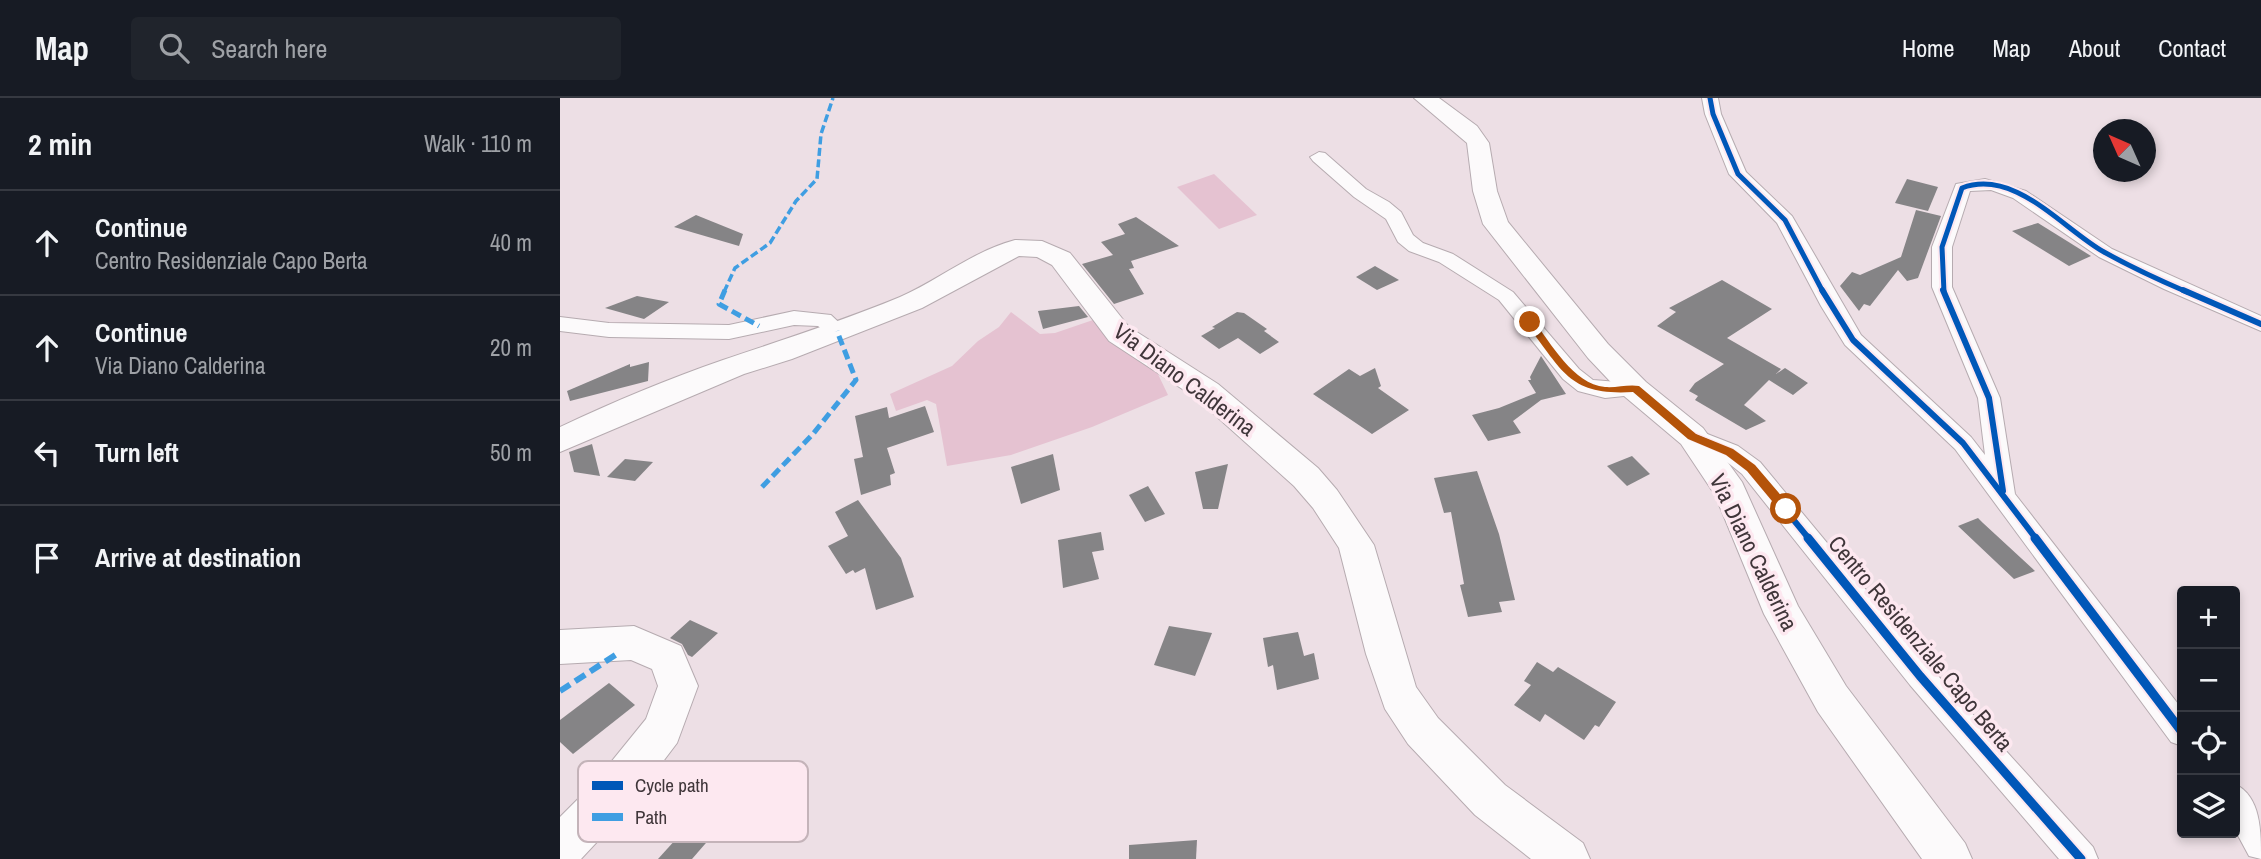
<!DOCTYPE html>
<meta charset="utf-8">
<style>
:root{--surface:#171b24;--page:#20242c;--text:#f1f3f6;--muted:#9ea1a6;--line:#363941}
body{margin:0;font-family:"Archivo Narrow",sans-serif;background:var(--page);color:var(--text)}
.controls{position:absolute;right:21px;bottom:21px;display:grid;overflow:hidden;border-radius:7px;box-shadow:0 4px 10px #0003}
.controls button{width:63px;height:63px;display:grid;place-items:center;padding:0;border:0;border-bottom:2px solid var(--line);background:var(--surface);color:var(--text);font:35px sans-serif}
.compass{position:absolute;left:1533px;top:21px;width:63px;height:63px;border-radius:50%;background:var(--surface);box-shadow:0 4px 10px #0003;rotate:315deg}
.stop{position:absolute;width:21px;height:21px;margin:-16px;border:5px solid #b45309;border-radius:50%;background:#fff}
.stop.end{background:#b45309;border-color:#fff;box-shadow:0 2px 7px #0008}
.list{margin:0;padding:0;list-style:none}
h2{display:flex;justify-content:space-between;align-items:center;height:91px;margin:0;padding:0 28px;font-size:30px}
h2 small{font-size:23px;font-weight:400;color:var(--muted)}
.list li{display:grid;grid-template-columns:46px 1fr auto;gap:21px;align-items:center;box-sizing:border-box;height:105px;padding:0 28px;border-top:2px solid var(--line)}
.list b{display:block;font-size:26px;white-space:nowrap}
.list p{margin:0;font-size:23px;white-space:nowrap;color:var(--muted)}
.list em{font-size:23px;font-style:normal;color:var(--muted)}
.icon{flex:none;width:38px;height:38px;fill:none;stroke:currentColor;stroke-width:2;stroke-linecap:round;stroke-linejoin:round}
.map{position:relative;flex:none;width:1701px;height:761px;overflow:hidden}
header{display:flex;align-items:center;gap:42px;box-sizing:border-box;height:98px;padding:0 35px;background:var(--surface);border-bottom:2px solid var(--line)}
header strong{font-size:33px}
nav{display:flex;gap:38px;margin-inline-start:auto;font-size:24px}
.search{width:490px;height:63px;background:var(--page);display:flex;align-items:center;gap:18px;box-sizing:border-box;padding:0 24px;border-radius:7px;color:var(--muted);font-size:26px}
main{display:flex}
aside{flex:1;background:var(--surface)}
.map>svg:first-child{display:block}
.green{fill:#e5c2d1}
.building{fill:#858486}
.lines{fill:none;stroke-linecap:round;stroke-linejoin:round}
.street-casing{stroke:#b6abb0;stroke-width:2}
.secondary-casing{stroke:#b6abb0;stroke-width:2}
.street{fill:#fcfafb;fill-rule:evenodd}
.secondary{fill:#fcfafb;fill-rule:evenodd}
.quiet-far2{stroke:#3f9ee2;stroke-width:3.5;stroke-dasharray:8 3.5;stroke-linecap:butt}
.quiet-far1{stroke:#3f9ee2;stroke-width:5;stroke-dasharray:10 5;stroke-linecap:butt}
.quiet{stroke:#3f9ee2;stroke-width:6;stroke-dasharray:12 6;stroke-linecap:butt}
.cycleway-far2-casing{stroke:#fde8f0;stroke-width:9}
.cycleway-far1-casing{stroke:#fde8f0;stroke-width:10}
.cycleway-casing{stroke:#fde8f0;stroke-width:13}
.cycleway-far2{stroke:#0057b8;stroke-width:5}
.cycleway-far1{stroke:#0057b8;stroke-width:6}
.cycleway{stroke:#0057b8;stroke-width:9}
.route{fill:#b45309}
.labels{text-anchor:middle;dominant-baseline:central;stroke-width:7;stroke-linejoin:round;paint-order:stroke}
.street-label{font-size:23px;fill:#40363a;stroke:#fde8f0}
.key{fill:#fde8f0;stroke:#c4b3b9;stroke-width:2}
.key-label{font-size:19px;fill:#40363a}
</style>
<header>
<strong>Map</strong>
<div class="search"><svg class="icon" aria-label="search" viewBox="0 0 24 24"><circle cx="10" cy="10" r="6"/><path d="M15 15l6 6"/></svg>Search here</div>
<nav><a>Home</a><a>Map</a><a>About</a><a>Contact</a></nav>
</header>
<main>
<aside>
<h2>2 min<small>Walk · 110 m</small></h2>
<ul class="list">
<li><svg class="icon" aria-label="ahead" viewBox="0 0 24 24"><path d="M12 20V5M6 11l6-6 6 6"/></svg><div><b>Continue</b><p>Centro Residenziale Capo Berta</p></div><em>40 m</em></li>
<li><svg class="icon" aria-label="ahead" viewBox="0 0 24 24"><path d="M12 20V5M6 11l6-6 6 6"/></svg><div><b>Continue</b><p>Via Diano Calderina</p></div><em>20 m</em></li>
<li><svg class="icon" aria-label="left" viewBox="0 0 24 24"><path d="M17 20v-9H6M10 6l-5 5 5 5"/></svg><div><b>Turn left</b></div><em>50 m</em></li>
<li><svg class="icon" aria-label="arrive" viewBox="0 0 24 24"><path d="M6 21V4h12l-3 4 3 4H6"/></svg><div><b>Arrive at destination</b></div></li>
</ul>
</aside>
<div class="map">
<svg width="1701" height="761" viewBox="0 0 1701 761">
<rect width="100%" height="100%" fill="#eddfe5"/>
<g class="green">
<path d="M 654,76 L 697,117 L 659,131 L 617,89 Z"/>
<path d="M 451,214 L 480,236 L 495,235 L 533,222 L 550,241 L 596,272 L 608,297 L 532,329 L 451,357 L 387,368 L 376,306 L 367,302 L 336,313 L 330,296 L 392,268 L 418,243 L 439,229 Z"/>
</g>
<g class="building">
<path d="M 1347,81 L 1378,89 L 1368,113 L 1335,105 Z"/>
<path d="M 1356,112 L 1381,118 L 1358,180 L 1347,183 L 1338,172 L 1310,208 L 1304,206 L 1299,213 L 1280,188 L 1292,174 L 1300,177 L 1341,159 Z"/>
<path d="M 136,117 L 183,136 L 179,148 L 114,129 Z"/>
<path d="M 576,119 L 619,148 L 571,163 L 574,170 L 569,171 L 584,196 L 554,206 L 522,166 L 553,157 L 541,144 L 565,136 L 558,126 Z"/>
<path d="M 1478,125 L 1507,143 L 1531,158 L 1509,168 L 1452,133 Z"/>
<path d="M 815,168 L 839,182 L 817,192 L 796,179 Z"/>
<path d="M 1162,182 L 1212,211 L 1167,240 L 1221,271 L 1216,276 L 1225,270 L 1248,285 L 1233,297 L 1209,282 L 1184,307 L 1206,323 L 1186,332 L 1135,302 L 1138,298 L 1129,293 L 1135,285 L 1164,266 L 1097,228 L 1116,214 L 1109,210 Z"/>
<path d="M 77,198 L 109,204 L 84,221 L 45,210 Z"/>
<path d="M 519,208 L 528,219 L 483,231 L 478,213 Z"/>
<path d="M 677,214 L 684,215 L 707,231 L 704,233 L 719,244 L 700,256 L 678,240 L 659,251 L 641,238 L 655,230 L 652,229 Z"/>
<path d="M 981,258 L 1006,296 L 981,302 L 953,323 L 961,335 L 928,343 L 912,317 L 939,310 L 976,295 L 968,282 L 971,282 L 970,279 Z"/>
<path d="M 89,264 L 88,283 L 10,303 L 7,293 L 70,266 L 70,269 Z"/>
<path d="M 815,270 L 821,288 L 818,290 L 849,312 L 812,336 L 753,296 L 789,271 L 800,278 Z"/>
<path d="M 365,308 L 374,334 L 327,350 L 335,375 L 330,377 L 331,387 L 301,397 L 294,361 L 303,359 L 295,318 L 327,309 L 329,320 Z"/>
<path d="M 32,346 L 40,378 L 14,374 L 9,354 Z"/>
<path d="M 493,356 L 500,392 L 461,406 L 451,369 Z"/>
<path d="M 1072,358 L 1090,376 L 1067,388 L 1047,368 Z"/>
<path d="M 65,361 L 93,364 L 75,383 L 47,379 Z"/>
<path d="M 668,366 L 658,411 L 643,411 L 635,374 Z"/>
<path d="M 917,373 L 939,436 L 955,502 L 939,504 L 942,514 L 908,519 L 900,487 L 904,486 L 891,414 L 884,415 L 874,380 Z"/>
<path d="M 588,388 L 605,416 L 585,424 L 569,397 Z"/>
<path d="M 298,402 L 341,460 L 354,499 L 316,512 L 305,470 L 295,475 L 293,472 L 286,476 L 268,448 L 288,438 L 275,414 Z"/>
<path d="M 1418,420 L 1423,425 L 1475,473 L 1454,481 L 1398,428 Z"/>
<path d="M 541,434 L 544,452 L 532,454 L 539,481 L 503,490 L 498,442 Z"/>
<path d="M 130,522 L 158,535 L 132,559 L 128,557 L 122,546 L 110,540 Z"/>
<path d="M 609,528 L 652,535 L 635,578 L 594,567 Z"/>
<path d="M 738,534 L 744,558 L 754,555 L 759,581 L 717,592 L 713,567 L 708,569 L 703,540 Z"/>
<path d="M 977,564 L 993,574 L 998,569 L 1056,604 L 1039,629 L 1035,627 L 1024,642 L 985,616 L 980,624 L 954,607 L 971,587 L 964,583 Z"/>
<path d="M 49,585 L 75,607 L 13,656 L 0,644 L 0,622 Z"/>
<path d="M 152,738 L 132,761 L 98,761 L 117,740 Z"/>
<path d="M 637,742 L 636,761 L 569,761 L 569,747 Z"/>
</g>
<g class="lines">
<g class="street-casing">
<g id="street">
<path d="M 1142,0 L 1158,0 L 1161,16 L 1186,74 L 1232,118 L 1301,237 L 1411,339 L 1425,357 L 1418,300 L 1372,189 L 1372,149 L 1396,86 L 1425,81 L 1466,93 L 1552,151 L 1701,218 L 1701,233 L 1604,191 L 1539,159 L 1453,100 L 1431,92 L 1410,93 L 1392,149 L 1392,189 L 1440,300 L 1455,396 L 1622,611 L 1622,648 L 1611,644 L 1395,351 L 1285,247 L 1261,208 L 1217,125 L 1169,76 L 1145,16 Z"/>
<path d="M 759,54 L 765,55 L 806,91 L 829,104 L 841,114 L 853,137 L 863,145 L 893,156 L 953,194 L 1019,271 L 1033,282 L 1083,286 L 1086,291 L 1083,296 L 1045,300 L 1018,293 L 1003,281 L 939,202 L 879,164 L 849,153 L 838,144 L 826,121 L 794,99 L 753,63 L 750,59 Z"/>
<path d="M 234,213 L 271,217 L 288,233 L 284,238 L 270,238 L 258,228 L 234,227 L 169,241 L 49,239 L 0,233 L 0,219 L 49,225 L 169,227 Z"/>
<path d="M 1132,330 L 1178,348 L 1200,364 L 1370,569 L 1533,749 L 1538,761 L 1499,761 L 1350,587 L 1182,376 L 1162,360 L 1124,344 L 1120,338 L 1124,332 Z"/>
<path d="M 1675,686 C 1701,699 1701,733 1701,761 L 1689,758 L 1675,732 Z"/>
</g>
</g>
<g class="secondary-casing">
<g id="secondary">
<path d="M 854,0 L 879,0 L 917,28 L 929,45 L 937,93 L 948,124 L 1048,246 L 1086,284 L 1143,330 L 1182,384 L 1238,508 L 1286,588 L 1405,745 L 1412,761 L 1362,761 L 1258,614 L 1204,516 L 1155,397 L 1121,346 L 1064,298 L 1028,260 L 923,126 L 913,93 L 907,45 Z"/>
<path d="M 455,142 L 482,143 L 510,155 L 569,229 L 658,286 L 758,370 L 777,392 L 814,447 L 856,589 L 878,620 L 945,687 L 1023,745 L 1030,761 L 971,761 L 915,717 L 848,646 L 825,611 L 806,556 L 779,450 L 753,410 L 734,388 L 636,300 L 549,243 L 492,167 L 477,159 L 459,158 L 362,210 L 232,261 L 184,276 L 0,354 L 0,329 C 53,304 108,281 163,262 C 222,242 282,223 340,199 C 379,182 413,153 455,142 Z"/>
<path d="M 74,528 L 121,548 L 138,588 L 117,645 L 64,715 L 21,761 L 0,761 L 0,719 L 34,685 L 86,621 L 98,588 L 92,571 L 71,562 L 0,566 L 0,532 Z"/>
</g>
</g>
<use href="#street" class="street"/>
<use href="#secondary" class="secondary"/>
<path class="quiet-far2" d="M 164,194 L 175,170 L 210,145 L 236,103 L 257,81 L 261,36 L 273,0"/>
<g class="quiet-far1">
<path d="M 165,192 L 159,206 L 199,228"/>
<path d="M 202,389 L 253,336 L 296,282 L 277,233"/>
</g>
<path class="quiet" d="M 0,593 L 57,556"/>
<g class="cycleway-far2-casing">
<g id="cycleway-far2">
<path d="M 1150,0 L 1153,16 L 1178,76 L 1225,122 L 1263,194"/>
<path d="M 1384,194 L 1382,149 L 1402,90 C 1455,70 1503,131 1544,154 C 1571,169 1599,182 1627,194"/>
</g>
</g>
<g class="cycleway-far1-casing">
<g id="cycleway-far1">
<path d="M 1262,192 L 1293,242 L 1403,345 L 1477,442"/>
<path d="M 1383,192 L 1429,300 L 1443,393"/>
<path d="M 1623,192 L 1701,226"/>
<path d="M 1132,338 L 1170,354 L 1191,370 L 1250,442"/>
</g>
</g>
<g class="cycleway-casing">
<g id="cycleway">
<path d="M 1248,440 L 1360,578 L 1521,761"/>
<path d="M 1475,440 L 1622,634"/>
</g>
</g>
<use href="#cycleway-far2" class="cycleway-far2"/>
<use href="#cycleway-far1" class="cycleway-far1"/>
<use href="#cycleway" class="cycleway"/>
</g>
<path class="route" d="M 966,222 L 973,222 C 991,245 1013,286 1045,289 C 1057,290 1068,286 1079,288 L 1136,336 L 1173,351 L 1195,367 L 1230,408 L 1230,415 L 1222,415 L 1187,373 L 1166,357 L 1128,341 L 1073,294 C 1008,298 1003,272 966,226 Z"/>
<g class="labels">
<g class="street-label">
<text transform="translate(625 281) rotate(37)">Via Diano Calderina</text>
<text transform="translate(1194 454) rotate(64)">Via Diano Calderina</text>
<text transform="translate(1361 545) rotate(50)">Centro Residenziale Capo Berta</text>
</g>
</g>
<rect x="18" y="663" width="230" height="81" rx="10" class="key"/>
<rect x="32" y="683" width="31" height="9" fill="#0057b8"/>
<rect x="32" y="715" width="31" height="8" fill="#3f9ee2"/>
<g class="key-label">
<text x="75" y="694">Cycle path</text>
<text x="75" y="726">Path</text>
</g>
</svg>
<div class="controls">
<button>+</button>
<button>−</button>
<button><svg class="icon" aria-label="locate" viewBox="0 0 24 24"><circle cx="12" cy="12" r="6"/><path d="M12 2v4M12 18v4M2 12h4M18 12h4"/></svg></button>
<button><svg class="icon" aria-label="layers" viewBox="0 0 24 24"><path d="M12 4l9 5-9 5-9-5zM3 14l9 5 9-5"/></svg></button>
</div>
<svg class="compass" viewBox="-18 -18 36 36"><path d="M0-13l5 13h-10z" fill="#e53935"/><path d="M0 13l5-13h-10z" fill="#9ea1a6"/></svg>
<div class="stop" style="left:1226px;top:411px"></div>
<div class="stop end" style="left:970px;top:224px"></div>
</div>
</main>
